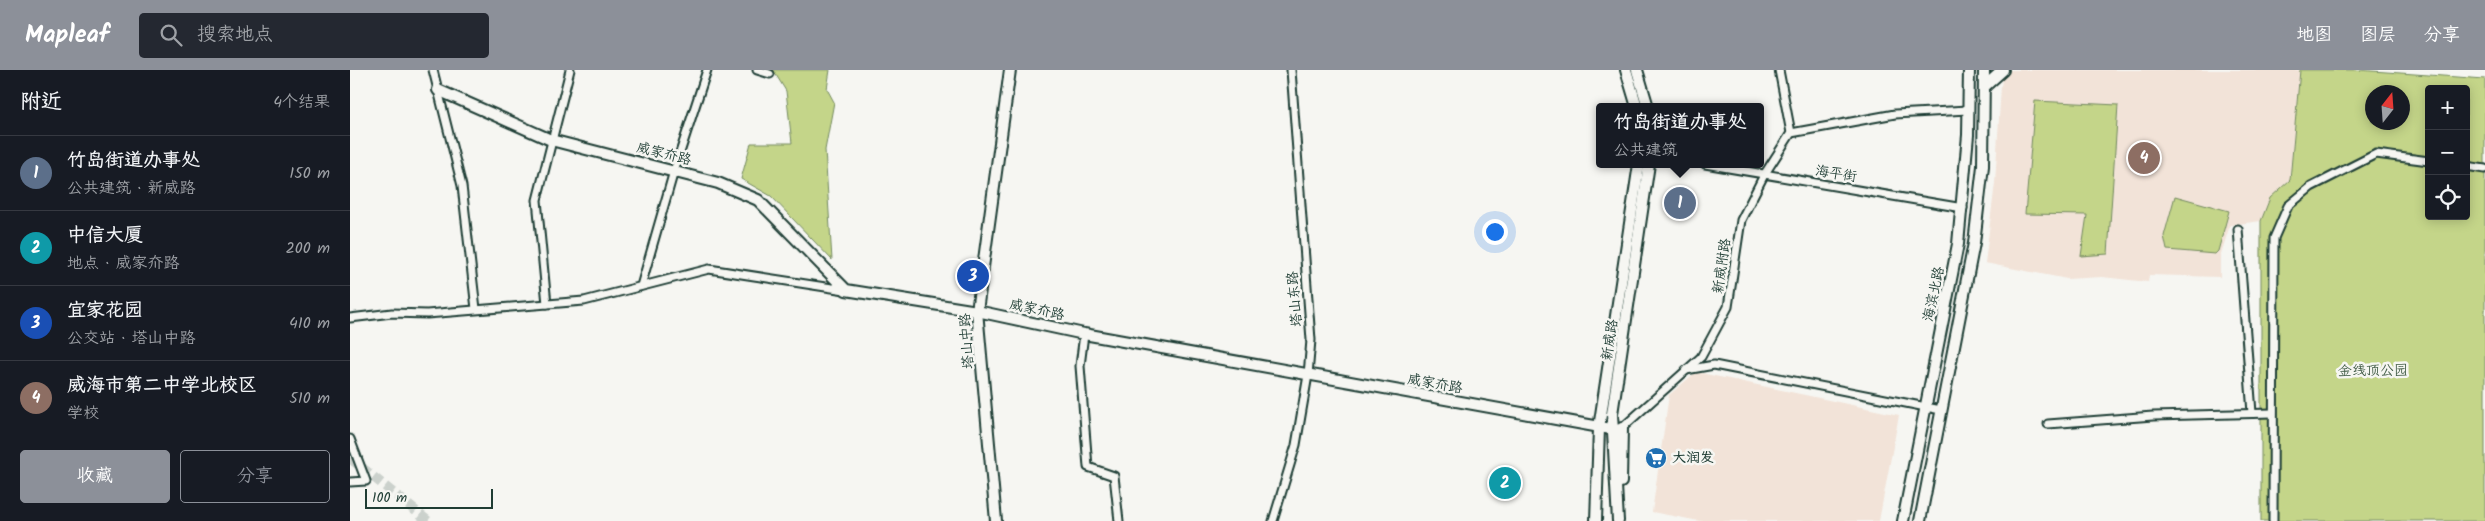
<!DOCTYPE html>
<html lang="zh">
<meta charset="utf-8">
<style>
:root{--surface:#171b24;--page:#242831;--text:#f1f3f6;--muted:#9ea1a6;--line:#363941;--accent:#8c9099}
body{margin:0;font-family:Kalam,"LXGW WenKai TC",sans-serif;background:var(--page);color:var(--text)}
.controls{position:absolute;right:15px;top:15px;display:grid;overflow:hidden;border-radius:5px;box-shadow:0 2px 12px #0003}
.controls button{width:45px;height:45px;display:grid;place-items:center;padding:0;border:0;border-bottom:1px solid var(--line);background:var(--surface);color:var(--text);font:25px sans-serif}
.compass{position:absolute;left:2015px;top:15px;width:45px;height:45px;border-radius:50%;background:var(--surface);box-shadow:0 2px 12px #0003;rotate:17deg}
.scale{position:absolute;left:15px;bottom:12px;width:128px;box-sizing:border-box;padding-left:5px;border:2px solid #1f3d34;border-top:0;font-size:14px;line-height:18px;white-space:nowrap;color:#1f3d34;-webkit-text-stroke:4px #f6f6f2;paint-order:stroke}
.you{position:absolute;left:1144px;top:161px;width:18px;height:18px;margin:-12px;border:4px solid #fff;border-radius:50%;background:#1a73e8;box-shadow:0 0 0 8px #1a73e833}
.badge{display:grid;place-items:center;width:32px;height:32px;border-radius:50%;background:var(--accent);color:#fff;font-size:16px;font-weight:700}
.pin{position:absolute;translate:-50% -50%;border:2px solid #fff;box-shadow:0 1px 5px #0006}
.popup{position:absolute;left:1246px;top:33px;width:168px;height:65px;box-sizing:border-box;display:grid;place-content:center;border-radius:5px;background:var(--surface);filter:drop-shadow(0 1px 4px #0005);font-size:16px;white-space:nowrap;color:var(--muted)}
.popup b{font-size:19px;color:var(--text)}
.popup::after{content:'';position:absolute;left:50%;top:100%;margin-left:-10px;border:10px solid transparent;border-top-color:var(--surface)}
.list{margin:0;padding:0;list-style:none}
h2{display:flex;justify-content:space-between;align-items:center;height:65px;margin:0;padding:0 20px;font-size:21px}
h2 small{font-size:16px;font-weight:400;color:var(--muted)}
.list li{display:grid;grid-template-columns:32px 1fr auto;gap:15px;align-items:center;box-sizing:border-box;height:75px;padding:0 20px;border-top:1px solid var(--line)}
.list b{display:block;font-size:19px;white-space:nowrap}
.list p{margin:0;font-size:16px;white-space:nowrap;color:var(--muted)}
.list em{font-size:16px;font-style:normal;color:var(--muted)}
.actions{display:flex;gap:10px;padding:15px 20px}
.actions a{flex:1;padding:11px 0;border:1px solid var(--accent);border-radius:5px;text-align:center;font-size:18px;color:var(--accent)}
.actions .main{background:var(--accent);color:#fff}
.icon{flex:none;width:28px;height:28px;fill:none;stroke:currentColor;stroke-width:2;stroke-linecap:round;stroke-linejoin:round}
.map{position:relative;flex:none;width:2135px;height:451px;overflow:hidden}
header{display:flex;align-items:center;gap:30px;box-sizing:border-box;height:70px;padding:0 25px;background:var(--accent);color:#fff}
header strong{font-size:24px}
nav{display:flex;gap:28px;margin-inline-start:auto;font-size:18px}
.search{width:350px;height:45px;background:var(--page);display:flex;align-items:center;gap:12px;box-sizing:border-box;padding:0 18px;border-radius:5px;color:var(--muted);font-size:19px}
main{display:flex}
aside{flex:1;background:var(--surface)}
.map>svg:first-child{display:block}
.built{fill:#f2e3d8}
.green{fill:#c4d589;stroke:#72895e;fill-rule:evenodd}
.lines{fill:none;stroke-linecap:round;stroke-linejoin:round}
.secondary-tunnel{stroke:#cbd1cc;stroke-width:10;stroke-dasharray:10 5;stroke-linecap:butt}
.street-casing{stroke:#1f3d34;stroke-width:11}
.secondary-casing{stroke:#1f3d34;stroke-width:14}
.primary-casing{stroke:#1f3d34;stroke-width:14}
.street{stroke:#f6f6f2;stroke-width:7}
.secondary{stroke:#f6f6f2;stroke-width:10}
.primary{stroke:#f6f6f2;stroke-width:10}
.labels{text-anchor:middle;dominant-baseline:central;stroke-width:5;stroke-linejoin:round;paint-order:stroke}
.street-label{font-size:14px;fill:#1f3d34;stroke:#f6f6f2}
.park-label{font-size:14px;fill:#405b45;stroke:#f6f6f2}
.poi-label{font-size:14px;font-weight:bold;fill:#1f3d34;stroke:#f6f6f2;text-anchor:start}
</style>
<header>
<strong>Mapleaf</strong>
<div class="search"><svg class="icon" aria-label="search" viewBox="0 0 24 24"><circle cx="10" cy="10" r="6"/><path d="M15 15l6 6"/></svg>搜索地点</div>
<nav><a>地图</a><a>图层</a><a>分享</a></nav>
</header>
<main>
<aside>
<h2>附近<small>4个结果</small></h2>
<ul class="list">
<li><span class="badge" style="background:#5c6f8a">1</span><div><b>竹岛街道办事处</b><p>公共建筑 · 新威路</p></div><em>150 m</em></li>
<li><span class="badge" style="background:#0f9aa8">2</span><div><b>中信大厦</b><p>地点 · 威家夼路</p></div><em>200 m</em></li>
<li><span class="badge" style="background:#1a4fb4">3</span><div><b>宜家花园</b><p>公交站 · 塔山中路</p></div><em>410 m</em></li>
<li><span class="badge" style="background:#8d6e63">4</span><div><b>威海市第二中学北校区</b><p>学校</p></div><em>510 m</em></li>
</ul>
<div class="actions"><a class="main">收藏</a><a>分享</a></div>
</aside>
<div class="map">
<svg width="2135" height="451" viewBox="0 0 2135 451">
<rect width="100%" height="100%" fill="#f6f6f2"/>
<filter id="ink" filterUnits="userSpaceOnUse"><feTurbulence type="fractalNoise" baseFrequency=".02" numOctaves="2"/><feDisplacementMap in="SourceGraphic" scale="10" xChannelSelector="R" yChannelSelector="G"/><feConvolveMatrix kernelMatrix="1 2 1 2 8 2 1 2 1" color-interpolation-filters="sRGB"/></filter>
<g filter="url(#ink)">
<g class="built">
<path d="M 1658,0 L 1950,0 L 1940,110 L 1920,128 L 1911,151 L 1880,155 L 1870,187 L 1870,207 L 1799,205 L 1798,212 L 1752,207 L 1717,209 L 1635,193 L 1645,113 L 1651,16 L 1653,5 Z"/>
<path d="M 1346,302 L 1549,345 L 1529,451 L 1349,451 L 1302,442 L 1319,325 Z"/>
</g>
<g class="green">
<path d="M 423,0 L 480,0 L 477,19 L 484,32 L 475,80 L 482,190 L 421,126 L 391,109 L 401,73 L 442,73 L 436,21 Z"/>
<path d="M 1950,0 L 2008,0 L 2135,9 L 2135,451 L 1911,451 L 1911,151 L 1920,128 L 1940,110 ZM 2079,19 L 2116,19 L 2116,146 L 2079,146 ZM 2022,22 L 2052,22 L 2052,52 L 2022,52 Z"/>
<path d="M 1685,31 L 1768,35 L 1758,184 L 1731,186 L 1737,145 L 1675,144 Z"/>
<path d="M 1825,126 L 1879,141 L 1868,181 L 1865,184 L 1817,180 L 1814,166 Z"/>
</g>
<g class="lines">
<path class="secondary-tunnel" d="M 0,388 L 78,451"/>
<g class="street-casing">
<g id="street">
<path d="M 83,0 L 112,116 L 126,239"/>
<path d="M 407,0 L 420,4"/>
<path d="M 1441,63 L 1545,44 L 1618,40"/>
<path d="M 1355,94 L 1613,138"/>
<path d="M 2116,96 L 2135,99"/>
<path d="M 1888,159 L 1902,343"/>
<path d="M 291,216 L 324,101 L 357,0"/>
<path d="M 197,234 L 187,130 L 220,0"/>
<path d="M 0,248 L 42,243 L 77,244 L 234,231 L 359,199 L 495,220"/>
<path d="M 734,264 L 730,296 L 738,397 L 764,406 L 769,451"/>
<path d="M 1336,300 L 1364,295 L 1591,340"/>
<path d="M 1698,354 L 1803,346 L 1922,343"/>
<path d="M 1268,358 L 1272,358 L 1351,287 L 1378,237 L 1391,150 L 1414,105 L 1441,63 L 1429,0"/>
<path d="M 0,369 L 16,411 L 0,412"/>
<path d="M 923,451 L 946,375 L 958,305 L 961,270 L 941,0"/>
<path d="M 1923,451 L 1924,168 L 1938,136 L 1961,117 L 2026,84 L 2079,91"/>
</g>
</g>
<g class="secondary-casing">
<g id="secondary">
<path d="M 1634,17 L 1653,0"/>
<path d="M 88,20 L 201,70 L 368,113 L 408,130 L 496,220 L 627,241 L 734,264 L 1261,359"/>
<path d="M 646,451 L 627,241 L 660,0"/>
</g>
</g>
<g class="primary-casing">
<g id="primary">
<path d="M 1276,0 L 1287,37"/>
<path d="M 1287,0 L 1298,37"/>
<path d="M 1271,412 L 1272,358"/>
<path d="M 1246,451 L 1249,358 L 1289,94"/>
<path d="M 1268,451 L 1262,344 L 1299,94"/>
<path d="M 1553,451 L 1608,174 L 1618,65 L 1619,0"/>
<path d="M 1570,451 L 1624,173 L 1633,96 L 1634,0"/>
</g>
</g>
<use href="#street" class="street"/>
<use href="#secondary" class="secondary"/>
<use href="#primary" class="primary"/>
</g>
</g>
<defs>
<g id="supermarket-disc" transform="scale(1.125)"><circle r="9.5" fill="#1f6fb2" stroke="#f6f6f2"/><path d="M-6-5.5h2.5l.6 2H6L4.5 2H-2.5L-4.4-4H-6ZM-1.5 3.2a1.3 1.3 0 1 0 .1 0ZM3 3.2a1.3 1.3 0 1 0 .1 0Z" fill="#fff"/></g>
</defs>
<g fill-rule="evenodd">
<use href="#supermarket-disc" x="1306" y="388"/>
</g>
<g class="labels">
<g class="street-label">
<text transform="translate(314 84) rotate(14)">威家夼路</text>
<text transform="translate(1486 104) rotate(9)">海平街</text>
<text transform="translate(1372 196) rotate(-82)">新威附路</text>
<text transform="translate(1584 224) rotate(-78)">海滨北路</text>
<text transform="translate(945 229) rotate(-95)">塔山东路</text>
<text transform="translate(687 240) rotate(12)">威家夼路</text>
<text transform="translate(1260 270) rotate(-81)">新威路</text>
<text transform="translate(617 271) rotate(-94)">塔山中路</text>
<text transform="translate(1085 314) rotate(10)">威家夼路</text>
</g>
<g class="park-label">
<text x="2023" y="301">金线顶公园</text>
</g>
<g class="poi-label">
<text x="1322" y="388">大润发</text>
</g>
</g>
</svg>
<div class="controls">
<button>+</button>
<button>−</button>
<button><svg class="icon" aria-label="locate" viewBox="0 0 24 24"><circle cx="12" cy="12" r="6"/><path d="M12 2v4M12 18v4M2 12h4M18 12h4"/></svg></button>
</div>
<svg class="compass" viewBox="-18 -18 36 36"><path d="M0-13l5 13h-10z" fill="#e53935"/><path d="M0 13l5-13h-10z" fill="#9ea1a6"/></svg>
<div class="scale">100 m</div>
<div class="you"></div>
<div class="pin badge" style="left:1330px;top:133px;background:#5c6f8a">1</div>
<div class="popup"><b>竹岛街道办事处</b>公共建筑</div>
<div class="pin badge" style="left:1155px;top:413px;background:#0f9aa8">2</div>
<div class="pin badge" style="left:623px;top:206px;background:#1a4fb4">3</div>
<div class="pin badge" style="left:1794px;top:88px;background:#8d6e63">4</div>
</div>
</main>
